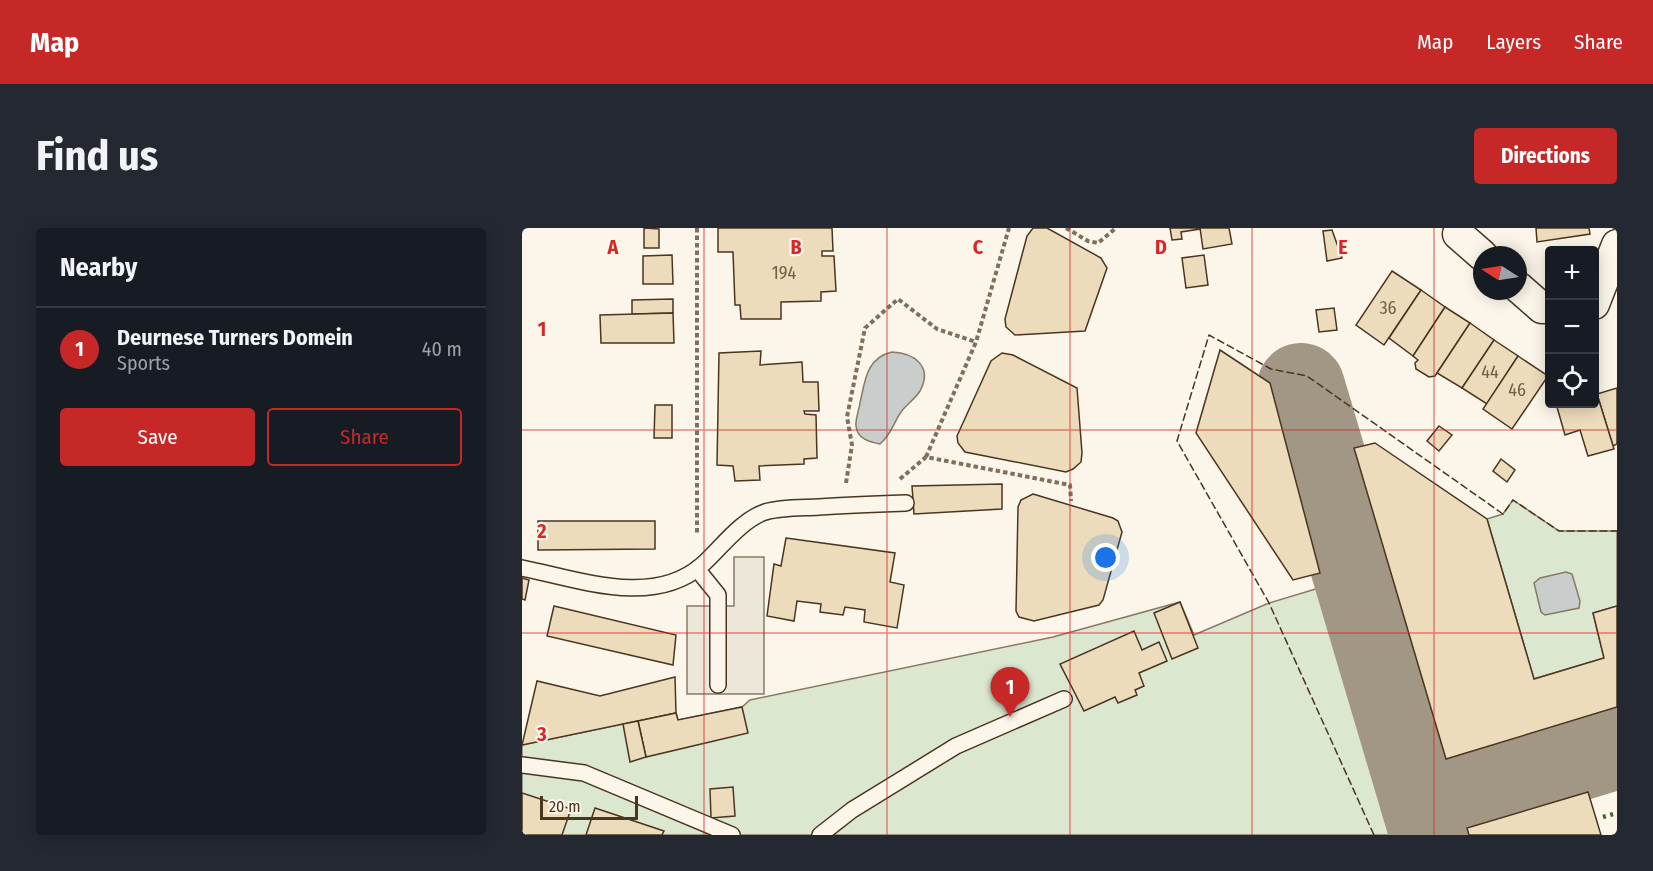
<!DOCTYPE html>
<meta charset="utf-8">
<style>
:root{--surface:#171b24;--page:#242831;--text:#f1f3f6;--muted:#9ea1a6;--line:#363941;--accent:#c62828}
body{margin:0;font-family:"Fira Sans Condensed",sans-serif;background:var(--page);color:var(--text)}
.controls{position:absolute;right:18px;top:18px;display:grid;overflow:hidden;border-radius:6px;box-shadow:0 3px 15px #0003}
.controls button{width:54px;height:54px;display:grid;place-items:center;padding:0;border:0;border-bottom:2px solid var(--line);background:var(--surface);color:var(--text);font:30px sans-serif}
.compass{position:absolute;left:951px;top:18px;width:54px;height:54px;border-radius:50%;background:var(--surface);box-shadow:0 3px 15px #0003;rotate:282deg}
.scale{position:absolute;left:18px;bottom:15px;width:98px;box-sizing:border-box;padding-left:6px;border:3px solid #4a3520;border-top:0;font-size:16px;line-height:21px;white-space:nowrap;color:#4a3520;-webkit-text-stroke:4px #fbf6e9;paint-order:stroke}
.you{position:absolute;left:584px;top:330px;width:21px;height:21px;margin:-15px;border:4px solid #fff;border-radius:50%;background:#1a73e8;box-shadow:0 0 0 9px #1a73e833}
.badge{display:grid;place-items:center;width:39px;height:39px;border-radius:50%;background:var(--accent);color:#fff;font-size:20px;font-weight:700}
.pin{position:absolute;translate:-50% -50px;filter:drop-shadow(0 2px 3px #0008)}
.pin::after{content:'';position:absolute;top:32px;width:21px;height:18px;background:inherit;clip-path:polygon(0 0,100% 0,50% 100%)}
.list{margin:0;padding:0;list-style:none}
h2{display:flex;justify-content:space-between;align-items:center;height:78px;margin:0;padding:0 24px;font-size:26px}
h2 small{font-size:20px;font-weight:400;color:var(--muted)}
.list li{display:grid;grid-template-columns:39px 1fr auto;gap:18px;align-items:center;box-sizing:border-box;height:84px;padding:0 24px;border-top:2px solid var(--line)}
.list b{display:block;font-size:22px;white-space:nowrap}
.list p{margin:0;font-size:20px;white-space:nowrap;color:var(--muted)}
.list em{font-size:20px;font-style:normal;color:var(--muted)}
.actions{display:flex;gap:12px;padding:18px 24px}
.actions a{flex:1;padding:14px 0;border:2px solid var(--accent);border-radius:6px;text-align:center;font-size:21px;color:var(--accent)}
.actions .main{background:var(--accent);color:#fff}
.icon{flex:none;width:33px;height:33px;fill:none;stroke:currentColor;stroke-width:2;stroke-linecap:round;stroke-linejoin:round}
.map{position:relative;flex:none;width:1095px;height:607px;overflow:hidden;border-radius:6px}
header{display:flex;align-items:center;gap:36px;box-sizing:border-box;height:84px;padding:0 30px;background:var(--accent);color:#fff}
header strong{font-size:28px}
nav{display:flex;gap:33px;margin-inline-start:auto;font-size:21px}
.intro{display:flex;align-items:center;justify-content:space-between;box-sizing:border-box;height:144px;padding:0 36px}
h1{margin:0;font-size:42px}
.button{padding:15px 27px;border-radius:6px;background:var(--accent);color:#fff;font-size:21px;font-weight:700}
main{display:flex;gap:36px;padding:0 36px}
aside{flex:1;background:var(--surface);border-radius:6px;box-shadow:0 3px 15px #0003}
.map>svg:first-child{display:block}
.green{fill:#dce7d0;stroke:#887966;stroke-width:1.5}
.parking{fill:#ede7d9;stroke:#887966;stroke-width:1.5}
.water{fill:#c9cecd;stroke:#887966;stroke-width:1.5}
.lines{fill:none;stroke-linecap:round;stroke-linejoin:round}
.taxiway{stroke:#a29684;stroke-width:88}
.building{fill:#ecdcbc;stroke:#4a3520;stroke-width:1.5}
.service-casing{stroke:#4a3520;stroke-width:18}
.minor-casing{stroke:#4a3520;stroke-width:33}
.path{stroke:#7f6f5c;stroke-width:4;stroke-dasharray:4.5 3;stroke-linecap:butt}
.service{stroke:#fbf6e9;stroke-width:15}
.minor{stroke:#fbf6e9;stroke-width:30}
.hedge{stroke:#436837;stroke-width:4.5;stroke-dasharray:3 4.5;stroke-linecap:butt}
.fence{stroke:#4a3520;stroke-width:1.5;stroke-dasharray:8 3;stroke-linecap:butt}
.grid{fill:none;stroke:#d62828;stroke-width:1.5;stroke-opacity:0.55}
.labels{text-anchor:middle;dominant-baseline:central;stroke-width:4.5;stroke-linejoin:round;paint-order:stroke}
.number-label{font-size:18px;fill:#725f47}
.grid-label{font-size:20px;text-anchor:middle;font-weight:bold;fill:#d62828;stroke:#fbf6e9;stroke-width:4.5;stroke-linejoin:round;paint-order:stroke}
</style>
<header>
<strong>Map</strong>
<nav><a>Map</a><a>Layers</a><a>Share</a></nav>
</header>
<div class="intro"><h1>Find us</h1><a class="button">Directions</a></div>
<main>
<aside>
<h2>Nearby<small></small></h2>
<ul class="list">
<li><span class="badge">1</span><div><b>Deurnese Turners Domein</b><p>Sports</p></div><em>40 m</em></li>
</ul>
<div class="actions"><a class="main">Save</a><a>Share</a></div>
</aside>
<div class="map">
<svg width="1095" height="607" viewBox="0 0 1095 607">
<rect width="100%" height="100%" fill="#fbf6e9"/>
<g class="green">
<path d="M 991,272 L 1037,303 L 1095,303 L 1095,378 L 1071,385 L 1082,430 L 1012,451 L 965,291 L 981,286 Z"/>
<path d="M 807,357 L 881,607 L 0,607 L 0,517 L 154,485 L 156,492 L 220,479 L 228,472 L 531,409 L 658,374 L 672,407 L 747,375 Z"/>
</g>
<path class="parking" d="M 212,329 L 242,329 L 242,466 L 165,466 L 165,378 L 212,378 Z"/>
<g class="water">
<path d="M 370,124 C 393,125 411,139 398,163 C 393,171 384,177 379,184 C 370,197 371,204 358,216 C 348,214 335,211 334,198 C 333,192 337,182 338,175 C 343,153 344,130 370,124 Z"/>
<path d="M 1044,344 L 1050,346 L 1058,373 L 1057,380 L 1023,387 L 1019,384 L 1012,355 L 1018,350 Z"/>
</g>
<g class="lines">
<g class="taxiway">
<path d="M 779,159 L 912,607"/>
<path d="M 903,576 L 1095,517"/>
</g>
</g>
<g class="building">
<path d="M 122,0 L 137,1 L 137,20 L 122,20 Z"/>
<path d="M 196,0 L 310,0 L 311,23 L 300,23 L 300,28 L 312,28 L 314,63 L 299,64 L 299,73 L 259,74 L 259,91 L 219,91 L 218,77 L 213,77 L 211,24 L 196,24 Z"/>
<path d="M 525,0 L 579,30 L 585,40 L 563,103 L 493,107 L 484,99 L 483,91 L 505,8 L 511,0 Z"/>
<path d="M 648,0 L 678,0 L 678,1 L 659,4 L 660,11 L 650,12 Z"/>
<path d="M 707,0 L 710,16 L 681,21 L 678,0 Z"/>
<path d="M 1014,0 L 1067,0 L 1068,6 L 1015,14 Z"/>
<path d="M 810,2 L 820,30 L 805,33 L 801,3 Z"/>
<path d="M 150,27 L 151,56 L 121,56 L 121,28 Z"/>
<path d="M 682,27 L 686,57 L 664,60 L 660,30 Z"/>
<path d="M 870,43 L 899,62 L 862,117 L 834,97 Z"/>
<path d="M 899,62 L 923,79 L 891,128 L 867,110 Z"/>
<path d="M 151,71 L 151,85 L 110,86 L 110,72 Z"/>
<path d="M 923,79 L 948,95 L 913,148 L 907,149 L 894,141 L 893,135 L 896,132 L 891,128 Z"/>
<path d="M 812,80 L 815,102 L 797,104 L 794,82 Z"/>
<path d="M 151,85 L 152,115 L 79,115 L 78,87 Z"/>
<path d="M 948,95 L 972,112 L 940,160 L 915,145 Z"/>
<path d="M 972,112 L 996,128 L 965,176 L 940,160 Z"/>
<path d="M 698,122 L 748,155 L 798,345 L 771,352 L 674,205 Z"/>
<path d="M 239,123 L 238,137 L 280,134 L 281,154 L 296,154 L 297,183 L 282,183 L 283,186 L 294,187 L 295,230 L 282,231 L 282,236 L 237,238 L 238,252 L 213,253 L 211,238 L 195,237 L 197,125 Z"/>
<path d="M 480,125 L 491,127 L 555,160 L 560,225 L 559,234 L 551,241 L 544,244 L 443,224 L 436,215 L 435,208 L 469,133 Z"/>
<path d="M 996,128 L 1026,148 L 990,201 L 961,181 Z"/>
<path d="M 1095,160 L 1095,216 L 1091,218 L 1075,166 Z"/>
<path d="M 1075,166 L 1092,221 L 1066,228 L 1058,202 L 1043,207 L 1035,179 L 1046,176 L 1072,176 L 1072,167 Z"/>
<path d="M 133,177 L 150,177 L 150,210 L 132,210 Z"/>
<path d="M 917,198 L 930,207 L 917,223 L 905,213 Z"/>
<path d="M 853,215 L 965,291 L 1012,451 L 1082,430 L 1071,385 L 1095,378 L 1095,479 L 924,531 L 832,220 Z"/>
<path d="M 979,231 L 993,242 L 985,254 L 971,243 Z"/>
<path d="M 480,256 L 480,281 L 392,286 L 390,258 Z"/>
<path d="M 511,266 L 591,290 L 596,293 L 600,304 L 581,372 L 577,377 L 512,393 L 497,389 L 494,383 L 496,279 L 499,272 Z"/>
<path d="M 16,293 L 133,293 L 133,321 L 16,322 Z"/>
<path d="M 264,310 L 373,325 L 368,354 L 382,357 L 375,400 L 342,394 L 343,382 L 323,379 L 321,387 L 298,384 L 299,376 L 275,373 L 272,393 L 245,388 L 252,336 L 259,338 Z"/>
<path d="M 0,350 L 7,352 L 3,372 L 0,371 Z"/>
<path d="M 658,374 L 676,420 L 650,431 L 632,385 Z"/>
<path d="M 32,378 L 154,407 L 151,437 L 25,408 Z"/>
<path d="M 612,403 L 620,422 L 637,414 L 645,433 L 617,445 L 622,458 L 613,462 L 615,467 L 596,475 L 593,469 L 562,483 L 538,436 Z"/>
<path d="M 153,449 L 154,485 L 0,517 L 15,453 L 78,468 Z"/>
<path d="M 220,479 L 226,505 L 124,529 L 116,493 L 154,485 L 156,492 Z"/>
<path d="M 116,493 L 124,529 L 108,534 L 101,496 Z"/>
<path d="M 211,559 L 213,588 L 189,590 L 188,561 Z"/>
<path d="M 1066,564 L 1079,607 L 947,607 L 945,600 Z"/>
<path d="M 0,565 L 49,581 L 40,607 L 0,607 Z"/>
<path d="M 73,580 L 142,603 L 140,607 L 64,607 Z"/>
</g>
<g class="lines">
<g class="service-casing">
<g id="service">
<path d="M 0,340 C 56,351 131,380 180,337 C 198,321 219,292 243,284 C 260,279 279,280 297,279 C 326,277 355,276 384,275"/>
<path d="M 175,341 L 196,367 L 196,457"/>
<path d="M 0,537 L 62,545 L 210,607"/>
<path d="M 298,607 L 330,582 L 434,518 L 542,471"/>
</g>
</g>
<g class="minor-casing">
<g id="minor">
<path d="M 936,6 L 960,27"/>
<path d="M 996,59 L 1020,80 L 1028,80"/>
<path d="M 1072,76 L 1095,17"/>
</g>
</g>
<g class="path">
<path d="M 175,0 L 175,307"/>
<path d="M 544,0 L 566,13 L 576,15 L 594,0"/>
<path d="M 404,229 L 454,114 L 487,0"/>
<path d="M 378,251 L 404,229 L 548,257 L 549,273"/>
<path d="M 324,255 L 330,217 L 325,189 L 343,100 L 376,71 L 415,101 L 454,114"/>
</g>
<use href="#service" class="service"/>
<use href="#minor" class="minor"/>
<path class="hedge" d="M 1081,589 L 1095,585"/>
<path class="fence" d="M 852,607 L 747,375 L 655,213 L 687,107 L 749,141 L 785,148 L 981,286 L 991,272 L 1037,303 L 1095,303"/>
</g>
<path class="grid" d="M 182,0 L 182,607M 365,0 L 365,607M 548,0 L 548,607M 730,0 L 730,607M 912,0 L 912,607M 0,202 L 1095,202M 0,405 L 1095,405"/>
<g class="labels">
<g class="number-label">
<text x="262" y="45">194</text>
<text x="866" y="80">36</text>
<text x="968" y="144">44</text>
<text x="995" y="162">46</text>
</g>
</g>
<g class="grid-label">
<text x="91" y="26">A</text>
<text x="274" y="26">B</text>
<text x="456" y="26">C</text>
<text x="639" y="26">D</text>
<text x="821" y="26">E</text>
<text x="20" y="108">1</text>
<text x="20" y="310">2</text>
<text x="20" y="513">3</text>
</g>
</svg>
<div class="controls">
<button>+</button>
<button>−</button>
<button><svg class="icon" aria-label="locate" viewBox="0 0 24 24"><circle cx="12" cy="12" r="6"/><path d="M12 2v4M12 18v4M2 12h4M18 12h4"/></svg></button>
</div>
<svg class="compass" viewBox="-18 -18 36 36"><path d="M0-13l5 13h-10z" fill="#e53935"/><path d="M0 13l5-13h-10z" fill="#9ea1a6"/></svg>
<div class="scale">20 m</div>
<div class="you"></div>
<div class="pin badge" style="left:488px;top:489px">1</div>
</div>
</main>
